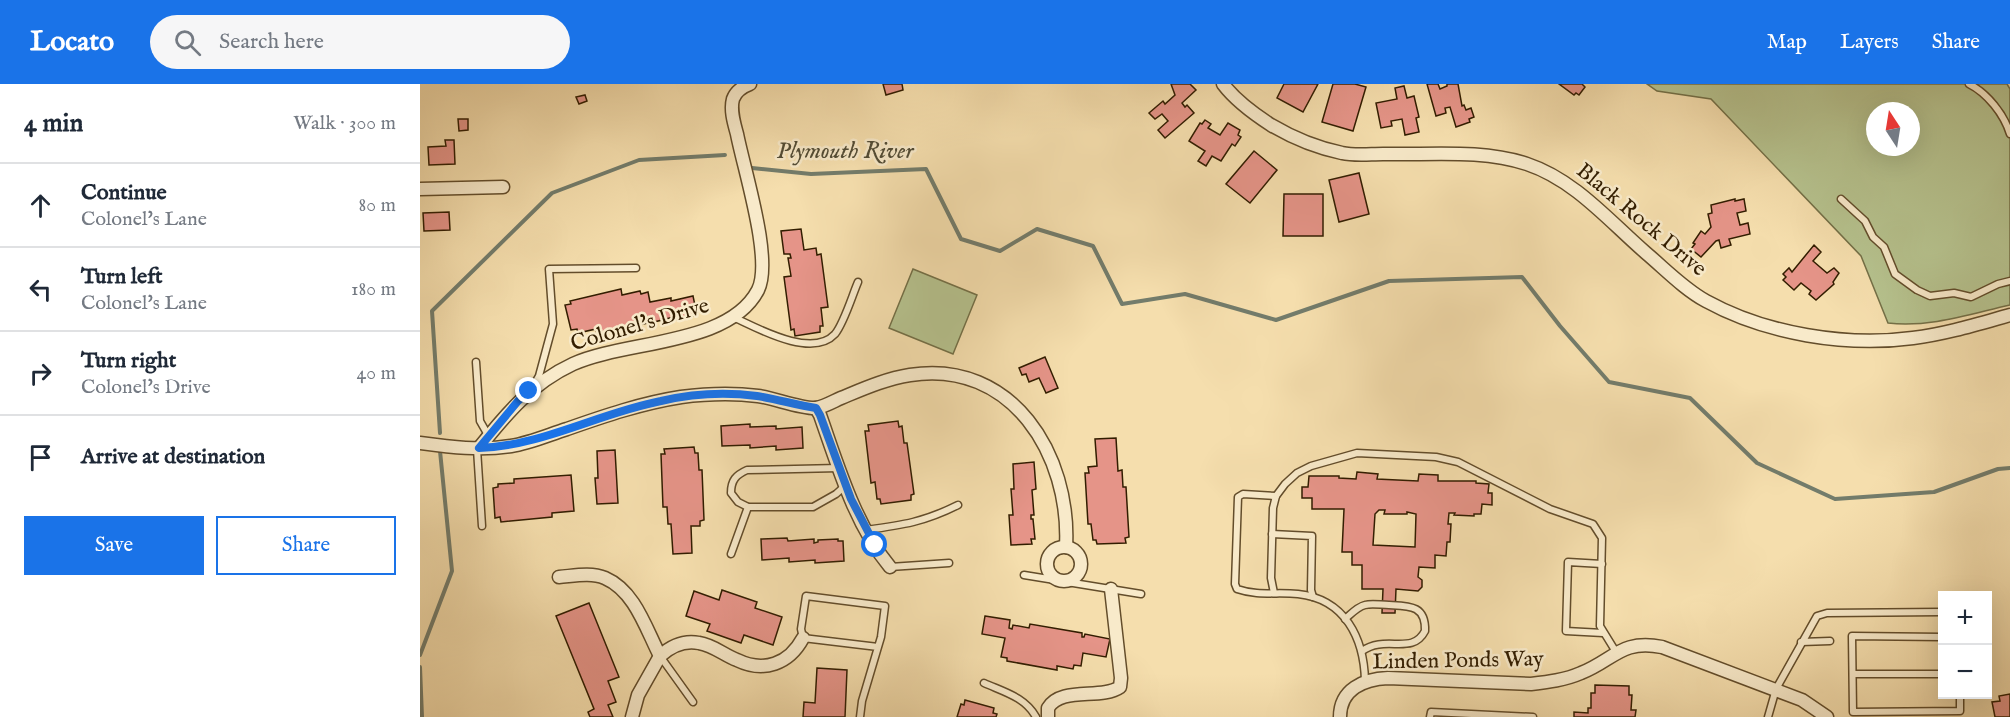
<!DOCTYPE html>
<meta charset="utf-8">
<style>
:root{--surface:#fff;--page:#f6f6f7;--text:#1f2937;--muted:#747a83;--line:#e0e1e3;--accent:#1a73e8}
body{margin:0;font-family:"IM FELL English",serif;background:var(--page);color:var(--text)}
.controls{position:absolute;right:18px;bottom:18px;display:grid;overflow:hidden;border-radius:0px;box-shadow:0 6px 24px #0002}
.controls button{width:54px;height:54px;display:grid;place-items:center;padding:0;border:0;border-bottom:2px solid var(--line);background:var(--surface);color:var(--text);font:30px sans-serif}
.compass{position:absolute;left:1446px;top:18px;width:54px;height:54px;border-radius:50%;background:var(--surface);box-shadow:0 6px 24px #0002;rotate:348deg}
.stop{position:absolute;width:18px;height:18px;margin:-14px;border:4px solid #1a73e8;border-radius:50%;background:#fff}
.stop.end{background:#1a73e8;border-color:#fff;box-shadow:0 2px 6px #0008}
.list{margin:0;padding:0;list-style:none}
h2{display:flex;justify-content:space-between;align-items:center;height:78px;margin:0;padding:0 24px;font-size:26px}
h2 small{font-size:20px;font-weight:400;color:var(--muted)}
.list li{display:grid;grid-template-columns:39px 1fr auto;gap:18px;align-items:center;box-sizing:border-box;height:84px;padding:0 24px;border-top:2px solid var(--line)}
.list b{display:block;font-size:22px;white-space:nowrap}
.list p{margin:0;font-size:20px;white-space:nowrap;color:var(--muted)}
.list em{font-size:20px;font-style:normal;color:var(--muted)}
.actions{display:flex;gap:12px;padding:18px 24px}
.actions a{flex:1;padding:14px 0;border:2px solid var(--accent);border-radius:0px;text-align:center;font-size:21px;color:var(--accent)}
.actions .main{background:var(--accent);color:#fff}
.icon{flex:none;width:33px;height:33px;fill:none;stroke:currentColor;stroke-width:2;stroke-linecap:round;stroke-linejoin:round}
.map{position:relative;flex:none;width:1590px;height:633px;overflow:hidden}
header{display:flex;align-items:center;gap:36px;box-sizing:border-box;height:84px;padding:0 30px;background:var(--accent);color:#fff}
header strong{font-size:28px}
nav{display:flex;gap:33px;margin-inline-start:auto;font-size:21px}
.search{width:420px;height:54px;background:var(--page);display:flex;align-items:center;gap:15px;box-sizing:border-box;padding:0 21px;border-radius:33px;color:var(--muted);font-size:22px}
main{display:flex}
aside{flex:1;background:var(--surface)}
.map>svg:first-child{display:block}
.green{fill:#b6c28e;stroke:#747047;stroke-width:1.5;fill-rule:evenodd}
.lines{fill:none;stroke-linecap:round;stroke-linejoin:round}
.stream{stroke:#737c6b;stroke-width:4}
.building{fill:#e59488;stroke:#321d00;stroke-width:1.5;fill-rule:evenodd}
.service-casing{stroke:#634d2b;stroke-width:9}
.minor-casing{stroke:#634d2b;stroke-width:15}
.service{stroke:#f8eaca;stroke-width:6}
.minor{stroke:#f8eaca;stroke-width:12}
.route{stroke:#1a73e8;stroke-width:8}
.labels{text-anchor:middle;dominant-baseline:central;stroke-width:5;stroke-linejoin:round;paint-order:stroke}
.street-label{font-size:22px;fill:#321d00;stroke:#f8eaca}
.water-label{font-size:24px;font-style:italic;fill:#524c35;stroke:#f8eaca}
</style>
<header>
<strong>Locato</strong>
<div class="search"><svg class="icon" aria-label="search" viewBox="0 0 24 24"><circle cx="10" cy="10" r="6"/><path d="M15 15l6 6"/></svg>Search here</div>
<nav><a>Map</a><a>Layers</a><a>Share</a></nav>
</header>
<main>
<aside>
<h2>4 min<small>Walk · 300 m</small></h2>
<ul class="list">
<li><svg class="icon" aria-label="ahead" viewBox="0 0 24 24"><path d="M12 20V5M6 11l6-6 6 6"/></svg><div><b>Continue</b><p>Colonel's Lane</p></div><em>80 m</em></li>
<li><svg class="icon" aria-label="left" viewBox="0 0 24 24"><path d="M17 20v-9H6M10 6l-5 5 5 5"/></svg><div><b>Turn left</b><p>Colonel's Lane</p></div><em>180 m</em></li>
<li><svg class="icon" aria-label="right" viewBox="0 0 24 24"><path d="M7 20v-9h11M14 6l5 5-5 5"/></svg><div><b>Turn right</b><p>Colonel's Drive</p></div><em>40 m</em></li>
<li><svg class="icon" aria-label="arrive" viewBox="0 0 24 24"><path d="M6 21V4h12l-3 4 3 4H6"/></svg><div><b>Arrive at destination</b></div></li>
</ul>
<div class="actions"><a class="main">Save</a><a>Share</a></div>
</aside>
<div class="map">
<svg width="1590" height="633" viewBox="0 0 1590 633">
<rect width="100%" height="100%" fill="#f5dead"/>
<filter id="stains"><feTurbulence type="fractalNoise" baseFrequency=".00333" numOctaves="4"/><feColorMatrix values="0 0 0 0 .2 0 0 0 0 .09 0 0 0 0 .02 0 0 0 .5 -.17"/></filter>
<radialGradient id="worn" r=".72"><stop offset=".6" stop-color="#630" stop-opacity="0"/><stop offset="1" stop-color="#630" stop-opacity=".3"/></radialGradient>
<g class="green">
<path d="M 1227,0 L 1587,0 L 1590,5 L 1590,221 C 1550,230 1509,244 1468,239 L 1441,172 L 1291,15 L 1237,7 ZM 1455,27 L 1491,27 L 1491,63 L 1455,63 Z"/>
<path d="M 493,185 L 557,211 L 533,270 L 469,244 Z"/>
</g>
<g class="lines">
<g class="stream">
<path d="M 332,84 L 391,90 L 506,85 L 541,155 L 580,167 L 617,145 L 673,162 L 702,220 L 765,210 L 856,236 L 969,197 L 1102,193 L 1140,242 L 1189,298 L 1270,314 L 1337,379 L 1415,415 L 1514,408 L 1578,385 L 1590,384"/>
<path d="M 20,349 L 12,227 L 132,109 L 219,76 L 305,71"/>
<path d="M 0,571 L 32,487 L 20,367"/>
<path d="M 0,583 L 2,633"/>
</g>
</g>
<g class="building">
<path d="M 463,0 L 482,0 L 483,6 L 466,11 Z"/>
<path d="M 751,0 L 770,0 L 776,6 L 762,19 L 765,23 L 767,21 L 774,29 L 745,54 L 738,46 L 748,37 L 742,30 L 735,35 L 729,29 L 743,17 L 745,20 L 755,11 Z"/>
<path d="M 864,0 L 898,0 L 883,28 L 857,14 Z"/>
<path d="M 913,0 L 935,0 L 946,3 L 933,47 L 902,38 Z"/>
<path d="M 1007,0 L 1018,0 L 1020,5 L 1027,2 L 1027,0 L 1038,0 L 1042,22 L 1044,21 L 1046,26 L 1051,24 L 1054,33 L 1049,35 L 1050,38 L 1036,43 L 1030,23 L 1025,24 L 1026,29 L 1016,32 Z"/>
<path d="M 1139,0 L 1162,0 L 1165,3 L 1159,11 L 1156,9 L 1154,11 Z"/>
<path d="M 984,2 L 987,14 L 994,12 L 999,33 L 996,34 L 999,48 L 985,51 L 982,35 L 971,37 L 972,42 L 961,44 L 956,19 L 977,15 L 975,4 Z"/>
<path d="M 165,11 L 167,17 L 159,20 L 156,13 Z"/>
<path d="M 38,35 L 48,35 L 48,46 L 39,47 Z"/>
<path d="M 785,36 L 791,40 L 788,44 L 800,51 L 808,39 L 820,46 L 818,51 L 821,53 L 815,62 L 812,60 L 801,77 L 792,72 L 786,82 L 778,77 L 785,67 L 769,57 L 780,39 L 782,40 Z"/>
<path d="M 25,56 L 34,56 L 35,80 L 9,81 L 8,63 L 26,62 Z"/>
<path d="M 834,67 L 857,86 L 830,119 L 806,100 Z"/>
<path d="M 939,89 L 949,130 L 919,138 L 909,96 Z"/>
<path d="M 864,110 L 903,110 L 903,152 L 863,152 Z"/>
<path d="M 1315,115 L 1315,117 L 1324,115 L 1326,127 L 1317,129 L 1320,141 L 1328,139 L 1330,150 L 1309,155 L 1311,161 L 1301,164 L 1299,156 L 1296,157 L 1281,173 L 1271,165 L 1275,160 L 1273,159 L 1281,147 L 1285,150 L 1291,143 L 1288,130 L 1292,129 L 1291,121 Z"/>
<path d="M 29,128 L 30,146 L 4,147 L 3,129 Z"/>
<path d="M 381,145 L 384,166 L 396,164 L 397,171 L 401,170 L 408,223 L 401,224 L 403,242 L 400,242 L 400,248 L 375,252 L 374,245 L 371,246 L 364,193 L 371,192 L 368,174 L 371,174 L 370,170 L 364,170 L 361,147 Z"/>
<path d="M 1394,161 L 1401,168 L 1393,177 L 1407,189 L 1414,184 L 1419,189 L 1413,198 L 1414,200 L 1396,216 L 1389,210 L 1391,207 L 1381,199 L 1374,206 L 1363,196 L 1366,193 L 1363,190 L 1369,184 L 1372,188 Z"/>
<path d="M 201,205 L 202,211 L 220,207 L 221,210 L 228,208 L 230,218 L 251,214 L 251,217 L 273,212 L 277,231 L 255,236 L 254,233 L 234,238 L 233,234 L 227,235 L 228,239 L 177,251 L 176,245 L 158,249 L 157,245 L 151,246 L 145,221 L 151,220 L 150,217 Z"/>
<path d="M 625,273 L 638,304 L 626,309 L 619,294 L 609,298 L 606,290 L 602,291 L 599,284 Z"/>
<path d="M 478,337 L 479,343 L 482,342 L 484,359 L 487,359 L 494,410 L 491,411 L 491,416 L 461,420 L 460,415 L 457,415 L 455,398 L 451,399 L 445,347 L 449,347 L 448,341 Z"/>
<path d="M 330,340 L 330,343 L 356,342 L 356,345 L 382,343 L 383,364 L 356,366 L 356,362 L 330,364 L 330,361 L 302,362 L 301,342 Z"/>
<path d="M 696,354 L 698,387 L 702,386 L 703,403 L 706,403 L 709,453 L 705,454 L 706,459 L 677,460 L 676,456 L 673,456 L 671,440 L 668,440 L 665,389 L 669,389 L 668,383 L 677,382 L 675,355 Z"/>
<path d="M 274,363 L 275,369 L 278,369 L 279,386 L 282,386 L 284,436 L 280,437 L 280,442 L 271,442 L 272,469 L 253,470 L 251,440 L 248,440 L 247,423 L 243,423 L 241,370 L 245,370 L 244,365 Z"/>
<path d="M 195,366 L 198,419 L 177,420 L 175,394 L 178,394 L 177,367 Z"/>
<path d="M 614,378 L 616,405 L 612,406 L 614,431 L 611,431 L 611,435 L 613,435 L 615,455 L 611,455 L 612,460 L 591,461 L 589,431 L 593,431 L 591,405 L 594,405 L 593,380 Z"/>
<path d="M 937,388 L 958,390 L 957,395 L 998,397 L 999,390 L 1018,391 L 1018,397 L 1056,397 L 1056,399 L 1069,400 L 1068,409 L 1072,409 L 1072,421 L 1062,420 L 1061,430 L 1054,430 L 1054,432 L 1034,431 L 1035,429 L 1029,429 L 1028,440 L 1031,440 L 1030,458 L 1027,458 L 1026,472 L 1015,471 L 1015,484 L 999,483 L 998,493 L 1002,496 L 1002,503 L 998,507 L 976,505 L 975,529 L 962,529 L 963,505 L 942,505 L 942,481 L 932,481 L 932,468 L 922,468 L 924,425 L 892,425 L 892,414 L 882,414 L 882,403 L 888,403 L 889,392 L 919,392 L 919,394 L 936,395 ZM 965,426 L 964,430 L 987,430 L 987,428 L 996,430 L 995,463 L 953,461 L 955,430 L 959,426 Z"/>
<path d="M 151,391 L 154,427 L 132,429 L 132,433 L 81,438 L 80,433 L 75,434 L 73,404 L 78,403 L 78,400 L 94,399 L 94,395 Z"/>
<path d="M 367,454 L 368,457 L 394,455 L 394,459 L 398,458 L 398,456 L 418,455 L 418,457 L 423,457 L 424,477 L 395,479 L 395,476 L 369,478 L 369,474 L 342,476 L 341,455 Z"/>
<path d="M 302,506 L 337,518 L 335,524 L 362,533 L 353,561 L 324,551 L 321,559 L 287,547 L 290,540 L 266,532 L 274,507 L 299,516 Z"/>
<path d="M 169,519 L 199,593 L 188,597 L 196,618 L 188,621 L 193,633 L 170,633 L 168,628 L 174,625 L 136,532 Z"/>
<path d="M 565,532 L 590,536 L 589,544 L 592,545 L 593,541 L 609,544 L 610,540 L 662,549 L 662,553 L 664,553 L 665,550 L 690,555 L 686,573 L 663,569 L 661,582 L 654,581 L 653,585 L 637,582 L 637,586 L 587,577 L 587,574 L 581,573 L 585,554 L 562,550 Z"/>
<path d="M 397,584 L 427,586 L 425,633 L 383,633 L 384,618 L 395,619 Z"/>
<path d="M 1175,601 L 1209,602 L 1209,611 L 1212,611 L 1211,626 L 1216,626 L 1215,633 L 1154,633 L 1154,628 L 1168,629 L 1168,624 L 1171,624 L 1171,609 L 1175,609 Z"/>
<path d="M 1590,610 L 1590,633 L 1575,633 L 1572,618 L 1580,617 L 1579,612 Z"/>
<path d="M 545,616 L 574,624 L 573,629 L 577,630 L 576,633 L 537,633 L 541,620 L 544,621 Z"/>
</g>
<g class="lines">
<g class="service-casing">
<g id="service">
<path d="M 1549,0 C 1567,9 1584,30 1590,50"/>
<path d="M 1421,115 L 1445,137 L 1453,153 L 1464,163 L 1475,190 L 1497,206 L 1510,212 L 1534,209 L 1551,213 L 1578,200 L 1590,197"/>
<path d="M 313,233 C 337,244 392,275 415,250 C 424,239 432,212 438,198"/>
<path d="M 56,278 L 60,337 L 68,351"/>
<path d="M 115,299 L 119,292 L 133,240 L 129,185 L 216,184"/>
<path d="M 57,365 L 62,442"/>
<path d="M 419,384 L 327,386 C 316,391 311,396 311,409 L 318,418 L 328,423 L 393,423 L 416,410 L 426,401"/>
<path d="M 856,412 L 823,410 L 818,413 L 815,500 L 817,505 C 837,512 858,508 878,510 C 925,515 944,554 945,597"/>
<path d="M 446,446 C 483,441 504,438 538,421"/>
<path d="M 852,450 L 892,452 L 891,506 L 893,513"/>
<path d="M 311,470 L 328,423"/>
<path d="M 1182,480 L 1148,478 L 1146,547 L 1183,549"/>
<path d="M 470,483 L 529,479"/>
<path d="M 604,491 L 721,510"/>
<path d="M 854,509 L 851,494 L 853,424 L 856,412 L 865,400 L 877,389 L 891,382 L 937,369 L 1016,373 L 1038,378 L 1130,425 L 1173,440 L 1182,454 L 1180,542 L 1196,568"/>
<path d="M 925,535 C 931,530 937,523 945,521 C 952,519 961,521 969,521 C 989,522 1006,521 1005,547 C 992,572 966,550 942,567"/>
<path d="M 1522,553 L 1432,552 L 1433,628 L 1540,627 L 1540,610"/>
<path d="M 1381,558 L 1410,557"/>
<path d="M 240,572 L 273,618"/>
<path d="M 1433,590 L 1522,590"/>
<path d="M 564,599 C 584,608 605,613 616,633"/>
<path d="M 440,633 L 442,617 L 461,553 L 465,522 L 386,512 L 381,545 L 383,554 L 458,563"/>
<path d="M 1010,633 L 1011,628 L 1113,633"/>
<path d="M 1348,633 L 1356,605 L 1397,532 L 1407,529 L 1522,528"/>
</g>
</g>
<g class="minor-casing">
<g id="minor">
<path d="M 803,0 C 815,16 834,30 851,41 C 873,54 897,64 922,69 C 935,72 950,70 963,70 C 1011,71 1062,65 1107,80 C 1155,96 1189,137 1226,169 C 1245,185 1264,205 1286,217 C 1346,250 1426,263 1493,254 C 1526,250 1558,240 1590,231"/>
<path d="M 0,105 L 83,103"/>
<path d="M 396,324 L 400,331 C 418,382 435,441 470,483"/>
<path d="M 0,359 C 30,363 61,367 91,362 C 110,359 128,351 147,345 C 184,332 222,319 261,313 C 285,310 313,309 338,312 C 354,314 381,325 396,324 C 404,323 414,317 421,314 C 443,305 465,295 490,291 C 592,275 651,371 646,463"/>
<path d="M 59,364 C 86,330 112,299 153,280 C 206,256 309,262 338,206 C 353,176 324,86 317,50 C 314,39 310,26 313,15 C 316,7 322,3 330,0"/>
<circle cx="644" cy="480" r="17"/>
<path d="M 139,493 C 153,492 171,488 185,494 C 215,507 226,545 240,572 C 251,562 264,556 279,559 C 293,561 304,571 317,576 C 344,589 369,580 383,554"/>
<path d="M 212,633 L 218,611 L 240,572"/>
<path d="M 628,633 L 628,624 C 641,602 681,616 700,603 L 701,594 L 691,505"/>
<path d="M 920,633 C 920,605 944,595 968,594 L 1111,600 C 1128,598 1145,596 1161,589 C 1194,576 1201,555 1242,563 L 1382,616 L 1407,633"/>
</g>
</g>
<use href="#service" class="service"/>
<use href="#minor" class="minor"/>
</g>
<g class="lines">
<path class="route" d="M 109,307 L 98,317 L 59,364 C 122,362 179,329 241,317 C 271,310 306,308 337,312 C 357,315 376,321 396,324 L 400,331 L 431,415 L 455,461"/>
</g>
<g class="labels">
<g class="street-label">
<text transform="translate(1221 136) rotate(40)">Black Rock Drive</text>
<text transform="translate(220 241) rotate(-16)">Colonel's Drive</text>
<text transform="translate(1038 577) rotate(-1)">Linden Ponds Way</text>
</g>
<g class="water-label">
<text x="425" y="67">Plymouth River</text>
</g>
</g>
<rect width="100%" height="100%" filter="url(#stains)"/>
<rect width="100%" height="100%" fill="url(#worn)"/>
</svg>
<div class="controls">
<button>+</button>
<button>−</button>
</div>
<svg class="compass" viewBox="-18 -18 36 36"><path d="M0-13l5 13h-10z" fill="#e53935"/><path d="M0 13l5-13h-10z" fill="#747a83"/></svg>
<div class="stop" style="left:455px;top:461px"></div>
<div class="stop end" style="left:109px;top:307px"></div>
</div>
</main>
